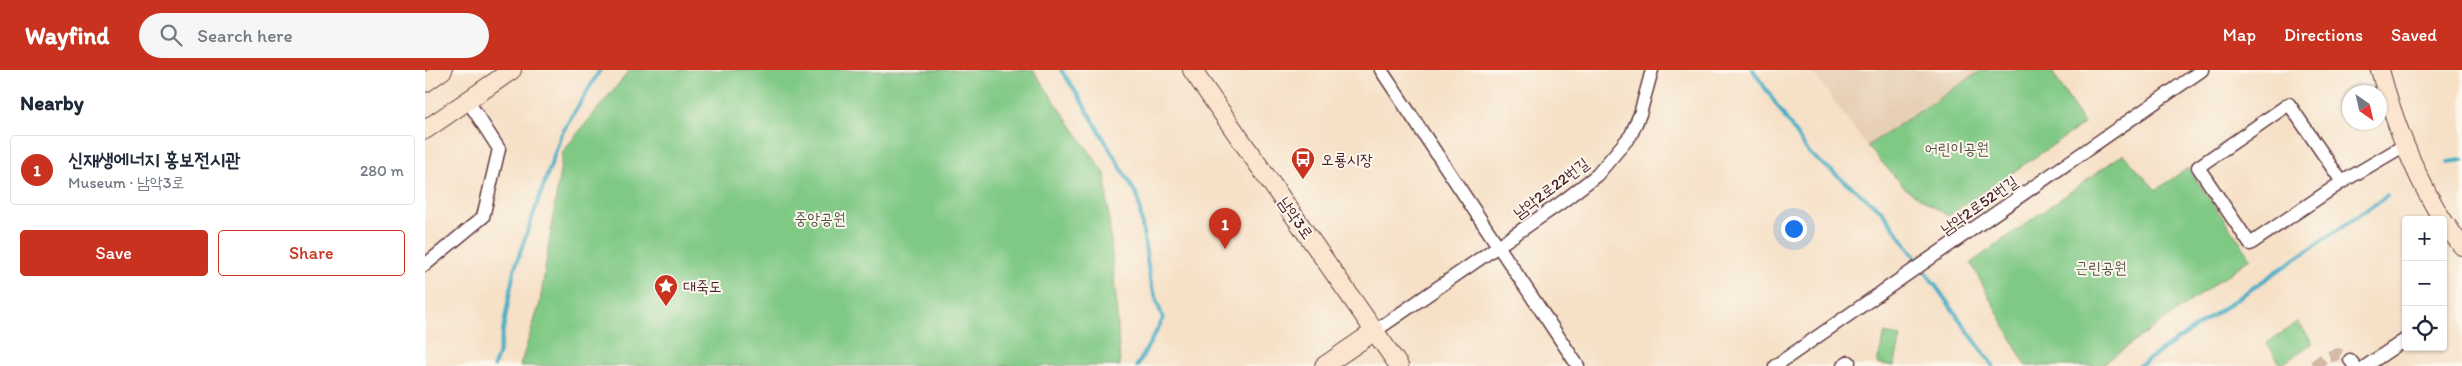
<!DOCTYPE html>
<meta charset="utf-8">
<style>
:root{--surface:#fff;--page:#f6f6f7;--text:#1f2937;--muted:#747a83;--line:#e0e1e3;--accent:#c8321e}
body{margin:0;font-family:Itim,"Poor Story",sans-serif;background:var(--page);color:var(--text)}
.controls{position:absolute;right:15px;bottom:15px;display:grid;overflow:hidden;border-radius:5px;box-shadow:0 1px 4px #0004}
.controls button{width:45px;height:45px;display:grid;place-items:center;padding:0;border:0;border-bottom:1px solid var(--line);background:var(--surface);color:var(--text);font:25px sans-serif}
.compass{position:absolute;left:1917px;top:15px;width:45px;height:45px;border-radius:50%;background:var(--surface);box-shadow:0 1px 4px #0004;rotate:146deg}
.you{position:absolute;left:1368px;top:158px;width:18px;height:18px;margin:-12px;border:4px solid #fff;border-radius:50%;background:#1a73e8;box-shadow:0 0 0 8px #1a73e833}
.badge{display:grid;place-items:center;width:32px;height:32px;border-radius:50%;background:var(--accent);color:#fff;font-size:16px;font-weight:700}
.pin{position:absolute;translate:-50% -41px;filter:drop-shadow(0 1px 2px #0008)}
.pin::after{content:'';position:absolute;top:26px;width:18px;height:15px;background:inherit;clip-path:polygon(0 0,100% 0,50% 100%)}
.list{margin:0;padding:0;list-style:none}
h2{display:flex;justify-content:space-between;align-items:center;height:65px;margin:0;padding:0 20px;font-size:21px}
h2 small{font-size:16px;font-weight:400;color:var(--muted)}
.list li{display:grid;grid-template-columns:32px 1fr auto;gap:15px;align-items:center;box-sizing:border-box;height:70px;margin:0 10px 10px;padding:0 10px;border:1px solid var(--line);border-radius:5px}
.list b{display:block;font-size:19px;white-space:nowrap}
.list p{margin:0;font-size:16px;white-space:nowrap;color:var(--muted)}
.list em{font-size:16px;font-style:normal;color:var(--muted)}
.actions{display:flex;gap:10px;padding:15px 20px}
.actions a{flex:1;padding:11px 0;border:1px solid var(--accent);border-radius:5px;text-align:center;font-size:18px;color:var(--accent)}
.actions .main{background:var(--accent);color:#fff}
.icon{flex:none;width:28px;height:28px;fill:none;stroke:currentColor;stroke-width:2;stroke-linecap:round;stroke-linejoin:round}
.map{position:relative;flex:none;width:2037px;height:296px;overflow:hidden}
header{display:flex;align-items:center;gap:30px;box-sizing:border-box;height:70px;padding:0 25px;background:var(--accent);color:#fff}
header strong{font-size:24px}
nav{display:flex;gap:28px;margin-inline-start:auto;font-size:18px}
.search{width:350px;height:45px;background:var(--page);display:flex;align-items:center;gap:12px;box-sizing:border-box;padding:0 18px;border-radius:28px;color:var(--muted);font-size:19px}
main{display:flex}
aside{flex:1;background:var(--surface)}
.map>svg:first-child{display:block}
.built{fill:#e7cfb5}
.green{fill:#80c985;stroke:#657458}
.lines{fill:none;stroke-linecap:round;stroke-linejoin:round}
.stream{stroke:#45adc5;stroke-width:4}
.street-tunnel{stroke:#d4b9a7;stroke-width:12;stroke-dasharray:12 6;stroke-linecap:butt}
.street-casing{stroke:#643c42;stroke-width:15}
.secondary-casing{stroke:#643c42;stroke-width:20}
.street{stroke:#fff;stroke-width:12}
.secondary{stroke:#fbe5cf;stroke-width:18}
.labels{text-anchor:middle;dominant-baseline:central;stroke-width:4;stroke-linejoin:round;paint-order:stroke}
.park-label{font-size:16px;fill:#5a5246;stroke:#fbf7ec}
.poi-label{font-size:16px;fill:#4a1f2b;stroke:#fbf7ec;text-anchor:start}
.street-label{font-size:16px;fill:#4a1f2b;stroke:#fbf7ec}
</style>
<header>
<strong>Wayfind</strong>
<div class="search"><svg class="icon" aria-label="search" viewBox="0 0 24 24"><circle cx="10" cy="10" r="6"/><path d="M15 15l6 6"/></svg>Search here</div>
<nav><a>Map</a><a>Directions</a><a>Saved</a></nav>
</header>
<main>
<aside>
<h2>Nearby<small></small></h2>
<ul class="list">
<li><span class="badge">1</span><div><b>신재생에너지 홍보전시관</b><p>Museum · 남악3로</p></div><em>280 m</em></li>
</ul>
<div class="actions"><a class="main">Save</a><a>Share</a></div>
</aside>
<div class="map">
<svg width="2037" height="296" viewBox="0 0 2037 296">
<rect width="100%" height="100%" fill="#fbf7ec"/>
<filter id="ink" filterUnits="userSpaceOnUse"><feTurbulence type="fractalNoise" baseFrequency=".02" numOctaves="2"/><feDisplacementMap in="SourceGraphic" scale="10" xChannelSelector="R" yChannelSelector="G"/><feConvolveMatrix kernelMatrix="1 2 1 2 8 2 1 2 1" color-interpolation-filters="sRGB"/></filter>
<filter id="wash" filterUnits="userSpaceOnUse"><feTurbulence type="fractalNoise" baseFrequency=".0096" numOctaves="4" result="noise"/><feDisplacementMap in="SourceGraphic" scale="20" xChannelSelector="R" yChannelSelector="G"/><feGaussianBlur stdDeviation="1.12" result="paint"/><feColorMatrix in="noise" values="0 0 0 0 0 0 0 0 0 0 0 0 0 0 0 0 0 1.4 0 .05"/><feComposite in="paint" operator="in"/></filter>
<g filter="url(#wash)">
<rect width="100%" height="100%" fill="#f6e0c6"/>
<path class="built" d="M 1386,0 L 1557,0 L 1442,76 Z"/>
<g class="green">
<path d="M 205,0 L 608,0 L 680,104 L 691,230 L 695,296 L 95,296 L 115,233 L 138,81 Z"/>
<path d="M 1557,0 L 1626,0 L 1659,54 L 1523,146 L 1481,119 L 1442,76 Z"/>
<path d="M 1698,84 L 1731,120 L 1763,98 L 1826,188 L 1675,296 L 1601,296 L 1546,193 Z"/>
<path d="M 1873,252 L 1888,273 L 1856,295 L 1842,273 Z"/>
<path d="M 1460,263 L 1476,267 L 1469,296 L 1452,293 Z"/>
</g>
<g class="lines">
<g class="stream">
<path d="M 636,0 L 653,25 L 713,127 L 725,210 L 738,249 L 712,296"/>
<path d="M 1328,0 L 1384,83 L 1457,141 L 1568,296"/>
<path d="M 2023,92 L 2037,90"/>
<path d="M 69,296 L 74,282 L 89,200 L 137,63 L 175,0"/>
<path d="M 1714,296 L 1962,126"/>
</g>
</g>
</g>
<g filter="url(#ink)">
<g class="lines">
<path class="street-tunnel" d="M 1889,296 L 1900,288 L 1913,284 L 1925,290"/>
<g class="street-casing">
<g id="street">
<path d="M 956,0 L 1153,296"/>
<path d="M 1917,112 L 1864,34 L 1773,97 L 1825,174 L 1917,112 L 1980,75"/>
<path d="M 0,195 L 58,147 L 74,79 L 43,31"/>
<path d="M 950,261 L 1137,132 L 1172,105 L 1206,65 L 1215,44 L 1227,0"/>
<path d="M 1925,290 L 1930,296"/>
<path d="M 1350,296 L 1777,0"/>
<path d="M 1418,296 L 1424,292"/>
<path d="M 1941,296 L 1981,269"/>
</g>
</g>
<g class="secondary-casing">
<g id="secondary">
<path d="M 767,0 L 974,296"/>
<path d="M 1955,0 C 1968,48 1986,96 2011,139 C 2018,152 2028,164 2037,176"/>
<path d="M 0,13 L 18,0"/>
<path d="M 0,60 L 87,0"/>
<path d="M 899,296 L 950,261"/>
</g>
</g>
<use href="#street" class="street"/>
<use href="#secondary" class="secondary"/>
</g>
</g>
<defs>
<g id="bus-pin" transform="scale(1.25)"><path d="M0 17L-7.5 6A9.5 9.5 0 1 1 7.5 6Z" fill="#c8321e" stroke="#fbf7ec"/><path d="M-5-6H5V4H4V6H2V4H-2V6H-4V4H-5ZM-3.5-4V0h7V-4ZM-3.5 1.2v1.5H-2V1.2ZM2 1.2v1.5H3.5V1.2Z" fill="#fff"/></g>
<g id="sight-pin" transform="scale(1.25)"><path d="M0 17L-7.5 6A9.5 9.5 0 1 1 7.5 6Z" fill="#c8321e" stroke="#fbf7ec"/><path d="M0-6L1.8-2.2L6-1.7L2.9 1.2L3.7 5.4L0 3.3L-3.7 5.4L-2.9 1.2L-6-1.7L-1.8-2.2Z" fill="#fff"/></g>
</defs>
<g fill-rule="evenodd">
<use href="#bus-pin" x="878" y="89"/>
<use href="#sight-pin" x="241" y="216"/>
</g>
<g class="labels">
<g class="park-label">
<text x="1532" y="78">어린이공원</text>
<text x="395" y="148">중앙공원</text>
<text x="1676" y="197">근린공원</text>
</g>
<g class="poi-label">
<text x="896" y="89">오룡시장</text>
<text x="258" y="216">대죽도</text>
</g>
<g class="street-label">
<text transform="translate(1126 118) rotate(-37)">남악2로22번길</text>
<text transform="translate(1554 135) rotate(-35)">남악2로52번길</text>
<text transform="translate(871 148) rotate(55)">남악3로</text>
</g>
</g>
</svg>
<div class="controls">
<button>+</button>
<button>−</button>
<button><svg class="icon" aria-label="locate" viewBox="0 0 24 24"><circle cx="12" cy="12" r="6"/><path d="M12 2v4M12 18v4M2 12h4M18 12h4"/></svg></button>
</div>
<svg class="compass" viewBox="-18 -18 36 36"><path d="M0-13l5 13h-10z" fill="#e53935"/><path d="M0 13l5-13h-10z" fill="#747a83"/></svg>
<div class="you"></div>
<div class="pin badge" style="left:800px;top:179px">1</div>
</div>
</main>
